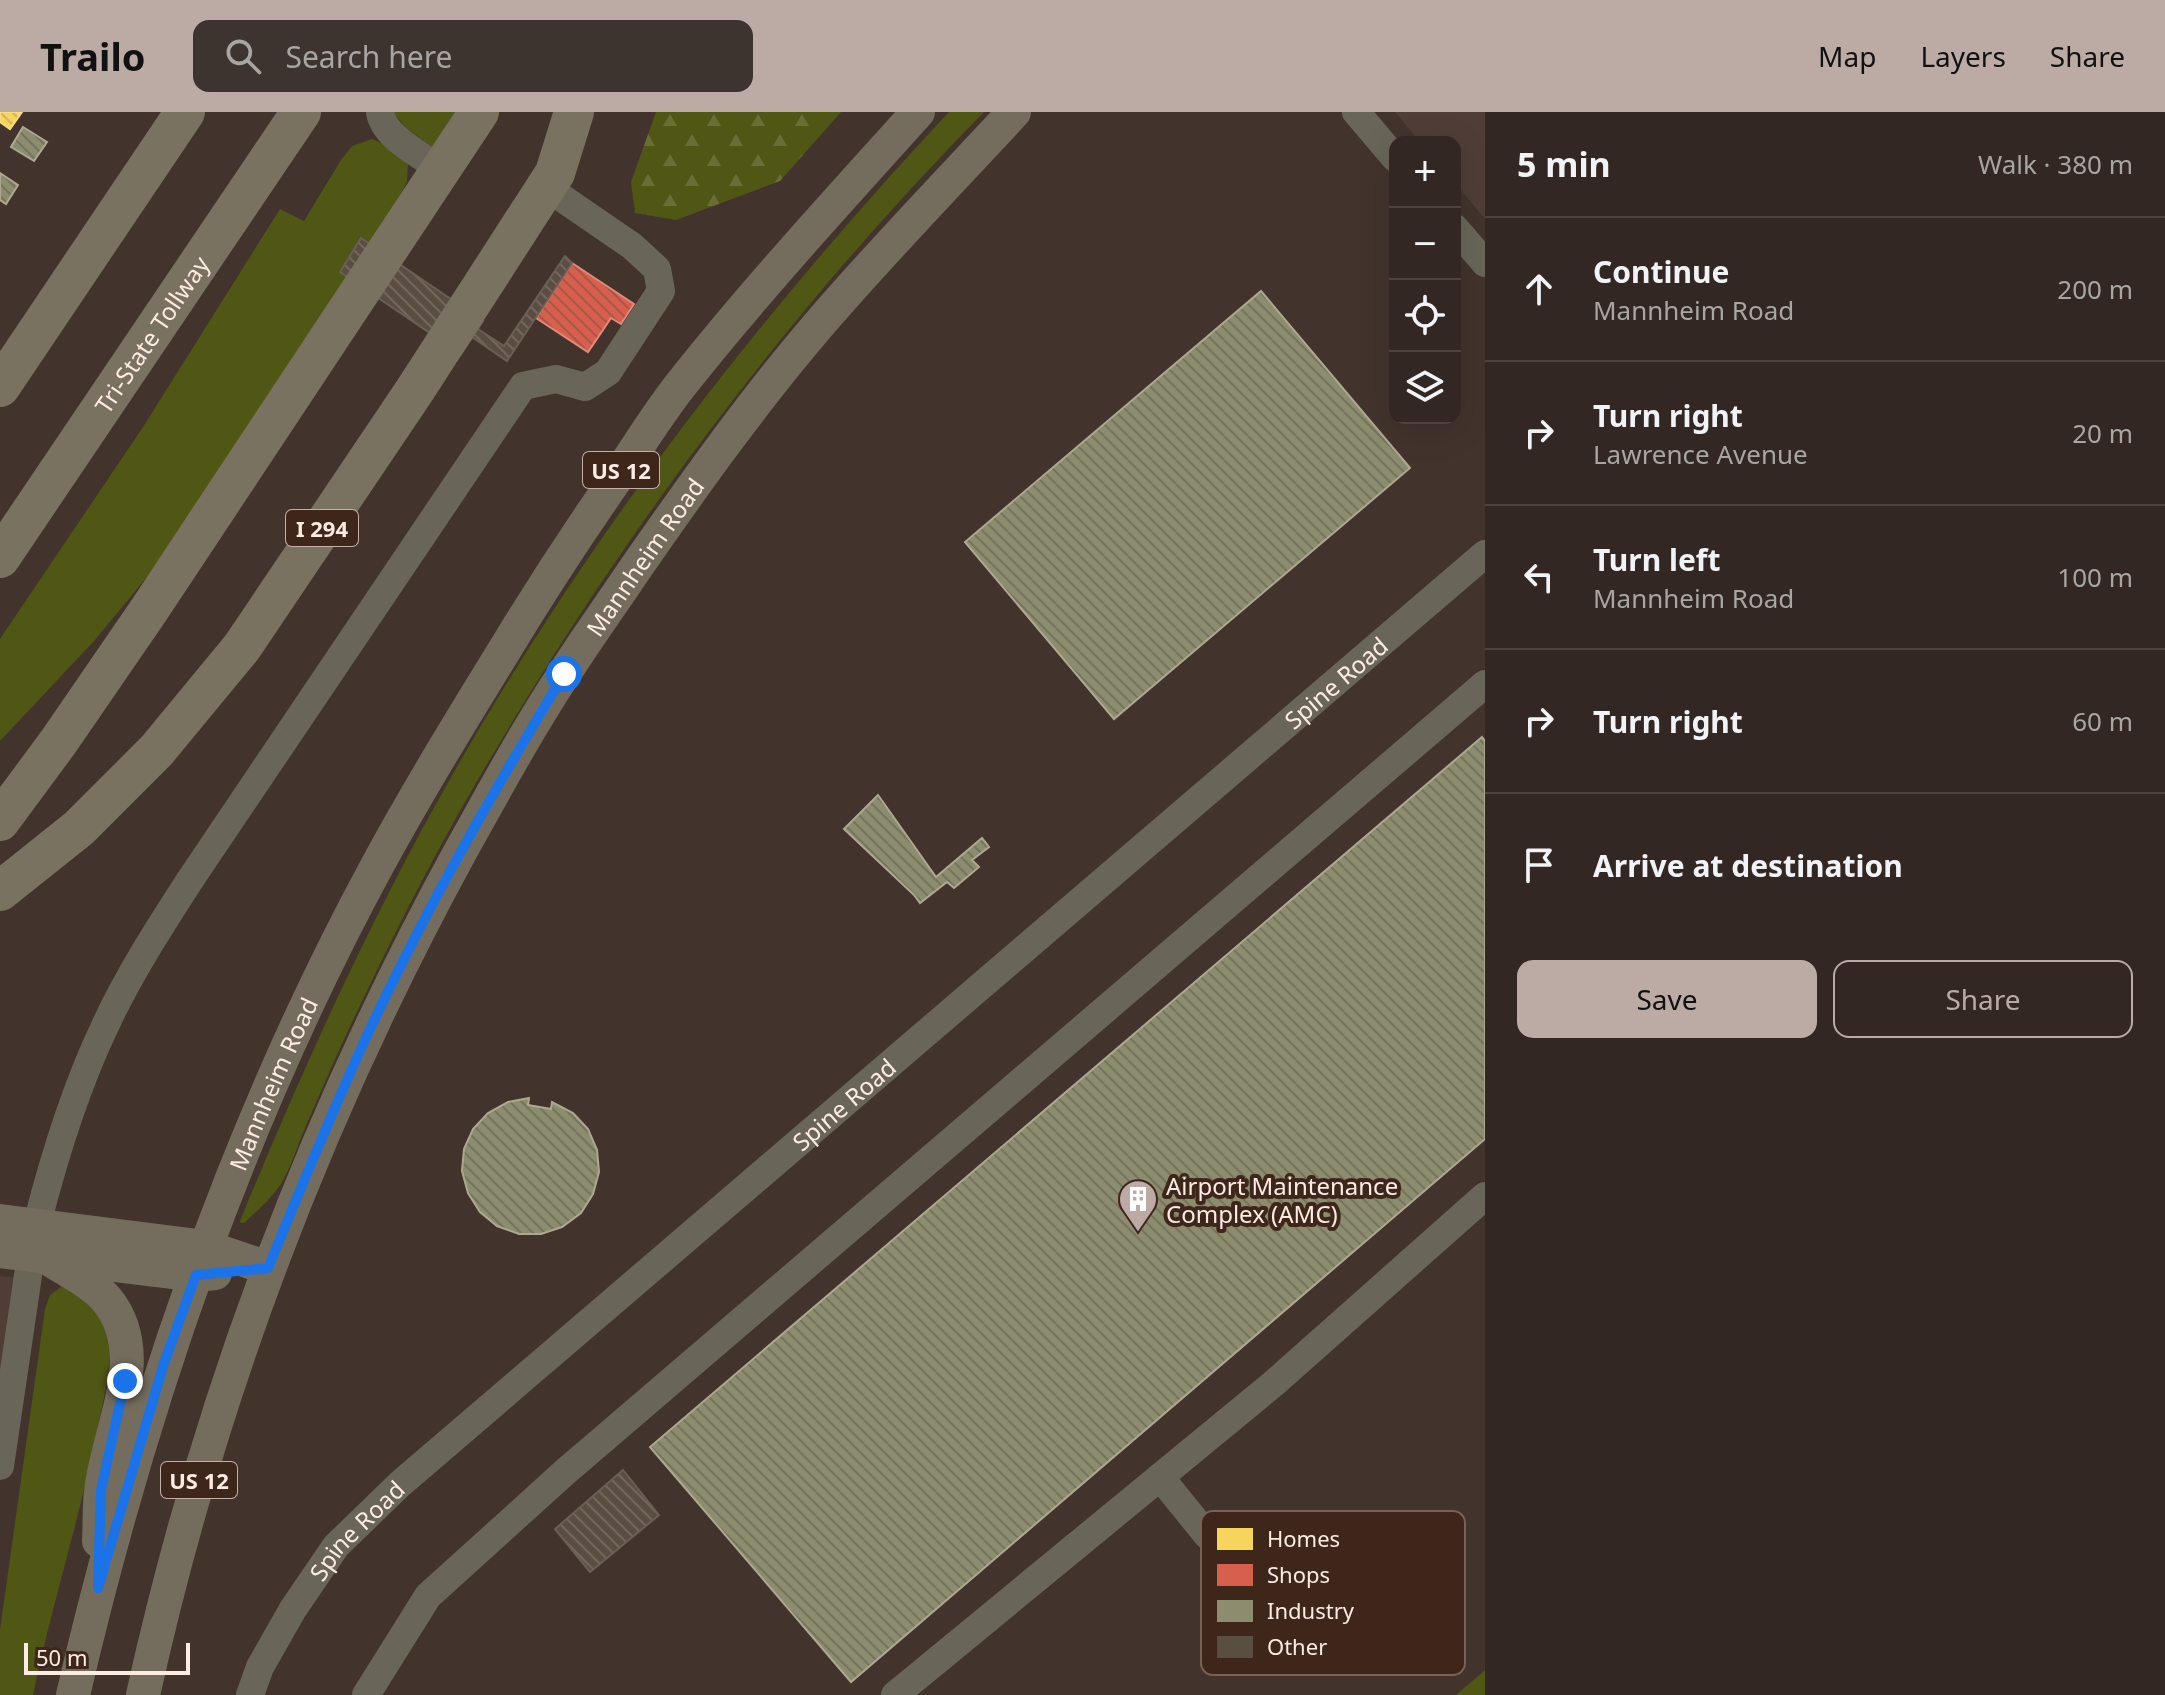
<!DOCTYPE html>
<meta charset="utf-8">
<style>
:root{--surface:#322722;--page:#3d332f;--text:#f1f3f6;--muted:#a8a5a5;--line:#4d4440;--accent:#bcaba4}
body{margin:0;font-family:"Noto Sans",sans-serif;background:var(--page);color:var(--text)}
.controls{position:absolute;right:24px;top:24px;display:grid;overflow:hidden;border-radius:16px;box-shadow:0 8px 32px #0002}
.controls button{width:72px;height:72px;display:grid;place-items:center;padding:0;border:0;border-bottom:2px solid var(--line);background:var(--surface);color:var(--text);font:40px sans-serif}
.scale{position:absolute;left:24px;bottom:20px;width:166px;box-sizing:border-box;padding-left:8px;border:4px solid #fdebe4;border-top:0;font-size:22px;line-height:28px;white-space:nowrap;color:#fdebe4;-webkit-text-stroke:6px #3f261b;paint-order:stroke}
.stop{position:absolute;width:24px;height:24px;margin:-18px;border:6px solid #1a73e8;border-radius:50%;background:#fff}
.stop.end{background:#1a73e8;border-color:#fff;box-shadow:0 2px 8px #0008}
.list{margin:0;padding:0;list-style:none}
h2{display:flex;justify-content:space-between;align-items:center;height:104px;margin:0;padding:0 32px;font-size:34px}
h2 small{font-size:26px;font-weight:400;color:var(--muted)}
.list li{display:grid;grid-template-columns:52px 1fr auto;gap:24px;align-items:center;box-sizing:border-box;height:144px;padding:0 32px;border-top:2px solid var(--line)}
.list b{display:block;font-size:30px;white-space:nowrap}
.list p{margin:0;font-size:26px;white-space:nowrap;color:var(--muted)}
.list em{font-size:26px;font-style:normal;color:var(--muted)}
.actions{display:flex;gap:16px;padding:24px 32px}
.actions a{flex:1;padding:18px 0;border:2px solid var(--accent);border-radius:16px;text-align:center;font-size:28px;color:var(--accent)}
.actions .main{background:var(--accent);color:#111}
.icon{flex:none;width:44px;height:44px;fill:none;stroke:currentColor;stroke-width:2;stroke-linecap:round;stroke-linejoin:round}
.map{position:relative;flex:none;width:1485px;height:1583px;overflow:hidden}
header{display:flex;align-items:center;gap:48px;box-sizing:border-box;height:112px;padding:0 40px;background:var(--accent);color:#111}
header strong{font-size:38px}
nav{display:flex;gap:44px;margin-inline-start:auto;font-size:28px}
.search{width:560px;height:72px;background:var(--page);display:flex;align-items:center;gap:20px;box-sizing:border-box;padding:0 28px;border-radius:16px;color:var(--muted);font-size:30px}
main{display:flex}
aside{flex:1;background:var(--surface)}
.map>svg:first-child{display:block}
.commercial{fill:#503d38}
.green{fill:#505614}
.forest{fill:url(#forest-firs)}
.homes{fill:url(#homes-back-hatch);stroke:#f8dc85;stroke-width:2}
.shops{fill:url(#shops-back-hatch);stroke:#e28a7a;stroke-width:2}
.industry{fill:url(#industry-back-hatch);stroke:#aea891;stroke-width:2}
.building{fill:url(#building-back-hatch);stroke:#6a5f58;stroke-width:2}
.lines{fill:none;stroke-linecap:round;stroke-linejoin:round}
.minor{stroke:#696559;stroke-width:28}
.major{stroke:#746d5d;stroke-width:34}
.highway{stroke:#797260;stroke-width:40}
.route{stroke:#1a73e8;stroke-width:10}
.labels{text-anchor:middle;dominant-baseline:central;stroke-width:8;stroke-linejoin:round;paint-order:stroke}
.shield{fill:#3f261b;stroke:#c4b0a8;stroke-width:2}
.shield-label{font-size:22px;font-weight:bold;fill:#fdebe4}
.street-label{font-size:24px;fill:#fdebe4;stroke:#3f261b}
.poi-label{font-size:24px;fill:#fdebe4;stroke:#3f261b;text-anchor:start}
.key{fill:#3f261b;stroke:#786157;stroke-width:2}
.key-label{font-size:22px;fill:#fdebe4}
</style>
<header>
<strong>Trailo</strong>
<div class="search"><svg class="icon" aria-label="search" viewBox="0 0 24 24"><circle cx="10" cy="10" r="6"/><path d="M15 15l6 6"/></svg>Search here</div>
<nav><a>Map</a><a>Layers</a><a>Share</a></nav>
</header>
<main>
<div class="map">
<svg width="1485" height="1583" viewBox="0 0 1485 1583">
<defs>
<pattern id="forest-firs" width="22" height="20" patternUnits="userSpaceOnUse" patternTransform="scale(2)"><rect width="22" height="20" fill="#505614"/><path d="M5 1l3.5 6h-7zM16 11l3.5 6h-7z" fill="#6a6e36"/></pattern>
<pattern id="homes-back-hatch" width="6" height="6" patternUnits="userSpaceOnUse" patternTransform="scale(2)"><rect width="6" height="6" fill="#f6d55c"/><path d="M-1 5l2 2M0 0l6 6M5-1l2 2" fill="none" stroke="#d4b857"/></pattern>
<pattern id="shops-back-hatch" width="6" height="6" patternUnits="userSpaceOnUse" patternTransform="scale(2)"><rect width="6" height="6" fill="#d6604d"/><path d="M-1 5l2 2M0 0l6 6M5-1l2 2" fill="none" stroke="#a6574a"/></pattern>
<pattern id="industry-back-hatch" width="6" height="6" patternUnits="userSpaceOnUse" patternTransform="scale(2)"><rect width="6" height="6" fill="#8c8c6e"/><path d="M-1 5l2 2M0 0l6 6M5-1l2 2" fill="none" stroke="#76745f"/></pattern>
<pattern id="building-back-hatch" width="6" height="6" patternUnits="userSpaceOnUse" patternTransform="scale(2)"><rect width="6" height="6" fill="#5a4d42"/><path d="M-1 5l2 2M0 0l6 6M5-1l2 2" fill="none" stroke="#73675d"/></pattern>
</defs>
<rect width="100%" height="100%" fill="#42342d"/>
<g class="commercial">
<path d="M 1395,0 L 1485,0 L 1485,107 L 1455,71 L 1455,30 L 1420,30 Z"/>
<path d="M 0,1164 L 19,1166 L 0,1285 Z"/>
</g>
<g class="green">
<path d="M 393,0 L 455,0 L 433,35 L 406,16 Z"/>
<path d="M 949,0 L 984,0 C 783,204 612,435 469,683 C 422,765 380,850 340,936 C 327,965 315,993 302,1023 C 296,1039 290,1057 281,1072 C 271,1087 257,1099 244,1111 L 241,1111 L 240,1109 C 304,953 374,799 458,653 C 595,415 762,200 949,0 Z"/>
<path d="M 372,27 L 400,39 L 408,50 L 407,70 L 389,104 L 395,112 L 146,466 L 95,528 L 0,629 L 0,527 L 143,315 L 280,97 L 304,109 L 341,48 L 352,34 Z"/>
<path d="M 62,1174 L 72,1174 L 110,1216 C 112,1255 104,1286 96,1325 C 78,1412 51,1496 33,1583 L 0,1583 L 0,1518 L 45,1197 L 50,1183 Z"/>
<path d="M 1485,1558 L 1485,1583 L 1456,1583 Z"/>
</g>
<path class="forest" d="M 656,0 L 841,0 L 780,69 L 676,108 L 635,101 L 631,70 Z"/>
<path class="homes" d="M 0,0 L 22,0 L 10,17 L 0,10 Z"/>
<path class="shops" d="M 572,151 L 634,192 L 621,212 L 611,206 L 588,240 L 536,206 Z"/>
<g class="industry">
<path d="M 23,15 L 47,30 L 34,49 L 11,35 Z"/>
<path d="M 0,61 L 18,73 L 6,92 L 0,88 Z"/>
<path d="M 1261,179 L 1410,356 L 1114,607 L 965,430 Z"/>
<path d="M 1482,625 L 1485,629 L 1485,1027 L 851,1570 L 650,1335 Z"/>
<path d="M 878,683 L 936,765 L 982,726 L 989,735 L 972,748 L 979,755 L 954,776 L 947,770 L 920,791 L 914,783 L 844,717 Z"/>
<path d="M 529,986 L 528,993 L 551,997 L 552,990 L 573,1001 L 588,1017 L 597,1038 L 599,1060 L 593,1082 L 581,1101 L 562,1115 L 541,1122 L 519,1122 L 497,1114 L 480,1100 L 468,1081 L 462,1059 L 464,1037 L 473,1017 L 488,1001 L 508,990 Z"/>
</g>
<g class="building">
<path d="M 361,126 L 483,209 L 461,242 L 340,160 Z"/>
<path d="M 565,144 L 572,151 L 507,249 L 472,225 L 478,217 L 504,234 Z"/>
<path d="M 623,1358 L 659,1403 L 590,1460 L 555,1417 Z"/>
</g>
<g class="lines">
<g class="minor">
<path d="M 380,0 C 384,26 422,43 442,58"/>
<path d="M 1356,0 L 1395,46"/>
<path d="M 1455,116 L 1485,151"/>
<path d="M 37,1112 C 54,1045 75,977 105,914 C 129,862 161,813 192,765 L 523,274 L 556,267 L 585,275 L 608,260 L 661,179 L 657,157 L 632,134 L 546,75"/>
<path d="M 0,1354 L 31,1143"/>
<path d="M 1160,1365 L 1207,1423"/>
<path id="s1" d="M 250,1583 L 260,1555 L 293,1497 L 336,1434 L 400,1372 L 1485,442"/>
<path d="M 366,1583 L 428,1484 L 565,1360 L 1485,572"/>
<path d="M 895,1583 L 1273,1272 L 1485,1084"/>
</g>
<g class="major">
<path d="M 0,1109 L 206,1135 L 268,1156"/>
<path d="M 0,1139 L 196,1163 L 215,1161"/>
<path d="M 46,1145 C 66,1158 92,1170 107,1188 C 152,1243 107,1319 101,1380 C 99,1396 100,1413 99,1429"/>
<path id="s2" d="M 73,1583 C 140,1296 236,1014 377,754 C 416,682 459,612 502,542 C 540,479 580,418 622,358 C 640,331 658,302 679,275 C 754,180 837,90 918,0"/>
<path id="s3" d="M 143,1583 C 208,1289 315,1006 459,742 C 493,681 527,618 566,559 C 587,526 611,493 633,460 C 692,375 753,289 821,210 C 883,138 949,70 1014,0"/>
</g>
<g class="highway">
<path d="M 0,275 L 185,0"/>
<path id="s4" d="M 0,446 L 301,0"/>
<path d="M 0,709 L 59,629 L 149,498 L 479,0"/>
<path d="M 0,779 L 79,716 L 157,638 L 242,535 L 415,278 L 555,61 L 574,0"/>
</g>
</g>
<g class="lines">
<path class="route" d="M 125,1269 L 101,1378 L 98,1476 L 164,1251 L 196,1163 L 268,1156 C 301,1076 334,994 371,915 C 428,793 495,677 564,562"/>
</g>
<defs>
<g id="building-pin" transform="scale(2)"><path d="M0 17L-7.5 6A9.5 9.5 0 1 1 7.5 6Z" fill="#bcaba4" stroke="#3f261b"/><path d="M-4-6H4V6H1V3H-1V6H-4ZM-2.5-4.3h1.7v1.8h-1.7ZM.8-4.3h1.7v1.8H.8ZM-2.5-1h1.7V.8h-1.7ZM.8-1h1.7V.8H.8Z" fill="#fff"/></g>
</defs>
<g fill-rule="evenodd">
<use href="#building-pin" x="1138" y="1087"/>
</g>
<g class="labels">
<g class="shield">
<rect x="583" y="340" width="76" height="36" rx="6"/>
<rect x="286" y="398" width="72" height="36" rx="6"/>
<rect x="161" y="1350" width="76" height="36" rx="6"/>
</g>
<g class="shield-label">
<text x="621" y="358">US 12</text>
<text x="322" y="416">I 294</text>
<text x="199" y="1368">US 12</text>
</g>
<g class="street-label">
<text stroke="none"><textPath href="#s4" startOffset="270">Tri-State Tollway</textPath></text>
<text stroke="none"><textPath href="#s3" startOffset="1252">Mannheim Road</textPath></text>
<text stroke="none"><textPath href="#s1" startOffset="1494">Spine Road</textPath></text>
<text stroke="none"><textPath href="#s2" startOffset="644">Mannheim Road</textPath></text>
<text stroke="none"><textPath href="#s1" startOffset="846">Spine Road</textPath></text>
<text stroke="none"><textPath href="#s1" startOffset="198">Spine Road</textPath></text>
</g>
<g class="poi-label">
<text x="1166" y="1073">Airport Maintenance<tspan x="1166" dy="28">Complex (AMC)</tspan></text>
</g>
</g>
<rect x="1201" y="1399" width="264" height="164" rx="12" class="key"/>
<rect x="1217" y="1416" width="36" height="22" fill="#f6d55c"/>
<rect x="1217" y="1452" width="36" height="22" fill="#d6604d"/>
<rect x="1217" y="1488" width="36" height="22" fill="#8c8c6e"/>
<rect x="1217" y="1524" width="36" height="22" fill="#5a4d42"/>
<g class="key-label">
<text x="1267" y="1435">Homes</text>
<text x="1267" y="1471">Shops</text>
<text x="1267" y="1507">Industry</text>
<text x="1267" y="1543">Other</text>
</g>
</svg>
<div class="controls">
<button>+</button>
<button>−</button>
<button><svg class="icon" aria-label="locate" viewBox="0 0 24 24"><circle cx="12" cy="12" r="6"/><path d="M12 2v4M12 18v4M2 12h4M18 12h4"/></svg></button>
<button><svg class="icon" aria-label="layers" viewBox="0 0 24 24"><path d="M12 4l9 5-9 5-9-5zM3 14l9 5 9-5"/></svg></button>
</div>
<div class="scale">50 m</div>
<div class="stop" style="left:564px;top:562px"></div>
<div class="stop end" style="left:125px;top:1269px"></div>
</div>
<aside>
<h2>5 min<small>Walk · 380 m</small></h2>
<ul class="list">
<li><svg class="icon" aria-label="ahead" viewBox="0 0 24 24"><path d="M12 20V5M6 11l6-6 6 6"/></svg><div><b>Continue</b><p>Mannheim Road</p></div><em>200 m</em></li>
<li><svg class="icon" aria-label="right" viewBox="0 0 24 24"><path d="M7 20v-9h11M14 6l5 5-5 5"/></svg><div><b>Turn right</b><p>Lawrence Avenue</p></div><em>20 m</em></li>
<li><svg class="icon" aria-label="left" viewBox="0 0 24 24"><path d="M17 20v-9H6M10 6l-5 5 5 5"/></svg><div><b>Turn left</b><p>Mannheim Road</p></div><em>100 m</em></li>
<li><svg class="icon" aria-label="right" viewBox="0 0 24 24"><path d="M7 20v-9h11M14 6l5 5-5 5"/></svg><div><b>Turn right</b></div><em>60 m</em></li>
<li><svg class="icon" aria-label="arrive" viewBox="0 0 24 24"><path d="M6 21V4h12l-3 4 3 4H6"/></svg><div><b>Arrive at destination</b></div></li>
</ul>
<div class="actions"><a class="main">Save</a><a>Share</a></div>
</aside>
</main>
